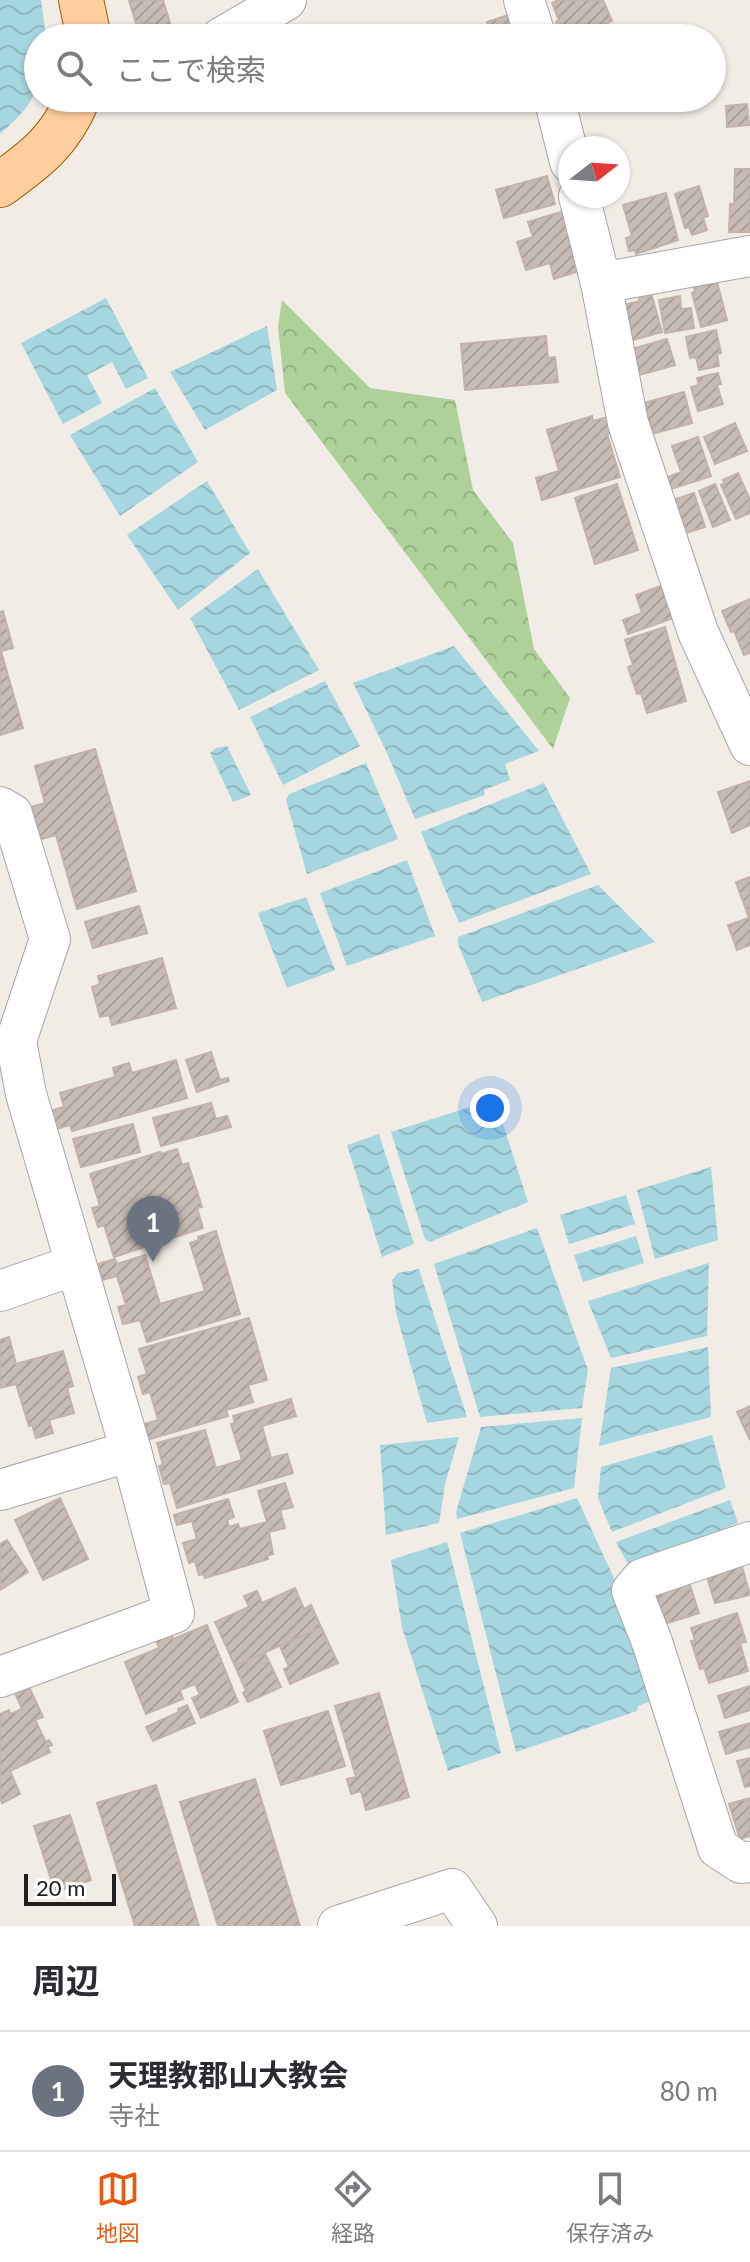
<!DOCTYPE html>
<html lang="ja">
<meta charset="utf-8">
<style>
:root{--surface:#fff;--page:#f2f2f3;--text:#2b2b33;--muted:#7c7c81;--line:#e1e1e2;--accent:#ea580c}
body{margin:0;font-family:Lato,"Noto Sans JP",sans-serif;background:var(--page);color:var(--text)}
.compass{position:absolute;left:558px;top:136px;width:72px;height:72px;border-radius:50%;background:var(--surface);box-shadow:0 2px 6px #0004;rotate:73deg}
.scale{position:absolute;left:24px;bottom:20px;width:92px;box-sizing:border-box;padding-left:8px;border:4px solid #202020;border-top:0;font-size:22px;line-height:28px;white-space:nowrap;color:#202020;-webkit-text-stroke:6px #fff;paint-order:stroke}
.you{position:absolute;left:490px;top:1108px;width:28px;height:28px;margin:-20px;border:6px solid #fff;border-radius:50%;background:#1a73e8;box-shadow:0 0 0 12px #1a73e833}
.badge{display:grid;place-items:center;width:52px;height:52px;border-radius:50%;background:var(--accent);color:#fff;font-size:26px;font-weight:700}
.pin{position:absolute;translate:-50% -66px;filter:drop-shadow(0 2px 4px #0008)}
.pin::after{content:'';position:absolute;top:42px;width:28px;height:24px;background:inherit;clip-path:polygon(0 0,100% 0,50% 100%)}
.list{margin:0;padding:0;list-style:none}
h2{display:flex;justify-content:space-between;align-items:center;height:104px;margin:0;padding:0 32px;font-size:34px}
h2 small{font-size:26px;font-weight:400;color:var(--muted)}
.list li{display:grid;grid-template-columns:52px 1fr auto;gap:24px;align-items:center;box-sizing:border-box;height:120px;padding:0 32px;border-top:2px solid var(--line)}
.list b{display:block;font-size:30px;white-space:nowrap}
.list p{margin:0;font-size:26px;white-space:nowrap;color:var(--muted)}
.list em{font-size:26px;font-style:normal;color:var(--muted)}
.icon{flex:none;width:44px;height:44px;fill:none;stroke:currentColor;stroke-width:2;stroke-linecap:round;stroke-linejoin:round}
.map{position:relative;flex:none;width:750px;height:1926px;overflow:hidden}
.search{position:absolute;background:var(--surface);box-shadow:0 2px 6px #0004;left:24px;right:24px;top:24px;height:88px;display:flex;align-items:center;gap:20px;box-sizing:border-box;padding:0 28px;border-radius:44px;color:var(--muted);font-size:30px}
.sheet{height:224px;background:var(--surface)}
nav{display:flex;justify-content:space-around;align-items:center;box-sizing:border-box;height:112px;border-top:2px solid var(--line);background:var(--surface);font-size:22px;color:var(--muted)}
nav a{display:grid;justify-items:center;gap:4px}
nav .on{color:var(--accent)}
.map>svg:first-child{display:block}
.forest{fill:url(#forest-crowns)}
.water{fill:url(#water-waves)}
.building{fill:url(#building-hatch);stroke:#c3b2a8;stroke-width:2}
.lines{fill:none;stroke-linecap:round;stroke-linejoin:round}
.minor-casing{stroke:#a7a7a7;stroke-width:42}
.major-casing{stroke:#9c5d00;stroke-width:46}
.minor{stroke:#fff;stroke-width:40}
.major{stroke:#fece9e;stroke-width:44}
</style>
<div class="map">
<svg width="750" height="1926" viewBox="0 0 750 1926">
<defs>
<pattern id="forest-crowns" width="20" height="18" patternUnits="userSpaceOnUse" patternTransform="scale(2)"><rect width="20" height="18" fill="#aed19a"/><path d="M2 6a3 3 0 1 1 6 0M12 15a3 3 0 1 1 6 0" fill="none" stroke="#95b384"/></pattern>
<pattern id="water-waves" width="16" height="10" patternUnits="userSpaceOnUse" patternTransform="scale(2)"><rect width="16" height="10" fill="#a6d6df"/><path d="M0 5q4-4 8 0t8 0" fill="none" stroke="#8fb7bf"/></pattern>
<pattern id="building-hatch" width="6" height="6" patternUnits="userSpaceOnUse" patternTransform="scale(2)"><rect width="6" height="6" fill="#c6bcb5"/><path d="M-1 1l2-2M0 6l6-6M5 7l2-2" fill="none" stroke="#aaa19b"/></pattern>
</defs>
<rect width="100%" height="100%" fill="#f1ece6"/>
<path class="forest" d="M 282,300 L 370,388 L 455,400 L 473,490 L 513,543 L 534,649 L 570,698 L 553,749 L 285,393 L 278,327 Z"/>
<g class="water">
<path d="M 0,0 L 41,0 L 46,38 L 38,38 C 38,91 42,97 0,134 Z"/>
<path d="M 106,298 L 148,378 L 126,389 L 112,362 L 87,375 L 102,403 L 63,424 L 21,343 Z"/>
<path d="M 267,326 L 277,390 L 205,430 L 170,372 Z"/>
<path d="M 155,388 L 198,462 L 120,516 L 70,435 Z"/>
<path d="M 207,481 L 250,553 L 178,610 L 127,535 Z"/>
<path d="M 258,569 L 319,670 L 239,710 L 190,618 Z"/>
<path d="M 454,646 L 539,751 L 505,764 L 510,780 L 484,790 L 485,795 L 415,819 L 387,753 L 353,683 Z"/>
<path d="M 325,681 L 360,746 L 283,785 L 250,717 Z"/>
<path d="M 227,746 L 251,795 L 233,802 L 210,753 L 216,748 Z"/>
<path d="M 366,763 L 398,839 L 307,874 L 286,800 L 289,794 Z"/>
<path d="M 544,783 L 591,874 L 459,923 L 421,832 Z"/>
<path d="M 407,860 L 435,936 L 347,966 L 320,893 Z"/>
<path d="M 598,885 L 655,942 L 482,1002 L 458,944 L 458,937 Z"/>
<path d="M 306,897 L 335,970 L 287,988 L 258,913 Z"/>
<path d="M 495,1099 L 528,1202 L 430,1242 L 425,1239 L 391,1132 Z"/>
<path d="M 379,1134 L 414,1244 L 382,1257 L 347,1145 Z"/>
<path d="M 711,1167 L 718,1240 L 655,1259 L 637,1190 Z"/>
<path d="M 626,1195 L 635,1224 L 569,1244 L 560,1215 Z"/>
<path d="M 537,1228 L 588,1370 L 582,1408 L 480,1417 L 434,1264 Z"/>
<path d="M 636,1236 L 644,1263 L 583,1282 L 574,1255 Z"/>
<path d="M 709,1263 L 707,1336 L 611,1358 L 588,1301 Z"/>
<path d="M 419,1269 L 467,1417 L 427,1423 L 396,1313 L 392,1280 L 398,1273 Z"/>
<path d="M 708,1347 L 711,1417 L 599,1446 L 611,1368 Z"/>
<path d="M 582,1418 L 574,1488 L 457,1519 L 456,1512 L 481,1427 Z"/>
<path d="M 712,1435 L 726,1488 L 612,1532 L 598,1498 L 601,1467 Z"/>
<path d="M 459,1437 L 445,1484 L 439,1523 L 386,1535 L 380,1445 Z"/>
<path d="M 577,1498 L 630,1613 L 659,1698 L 638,1706 L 637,1711 L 516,1752 L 460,1533 Z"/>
<path d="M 730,1500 L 738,1523 L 629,1566 L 616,1542 Z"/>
<path d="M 447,1542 L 501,1753 L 448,1771 L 402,1627 L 391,1560 Z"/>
</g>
<g class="building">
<path d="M 129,0 L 163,0 L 173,33 L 154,38 L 150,23 L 137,27 Z"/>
<path d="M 558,0 L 603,0 L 612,21 L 576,38 L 568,38 L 563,28 L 559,30 L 556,22 L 559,20 L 552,3 Z"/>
<path d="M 511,14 L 518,38 L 476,38 L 491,33 L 487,22 Z"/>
<path d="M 479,98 L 520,98 L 483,110 Z"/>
<path d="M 747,104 L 749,125 L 727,127 L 726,106 Z"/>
<path d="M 735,169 L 750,169 L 750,232 L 729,232 L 730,204 L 734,204 Z"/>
<path d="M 547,176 L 555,204 L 504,218 L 496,190 Z"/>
<path d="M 699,186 L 708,216 L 703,218 L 707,230 L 692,235 L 689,227 L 685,228 L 675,194 Z"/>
<path d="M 666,193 L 678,240 L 636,254 L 635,250 L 629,251 L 626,238 L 632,236 L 623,205 Z"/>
<path d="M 564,211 L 582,270 L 554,279 L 550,263 L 526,270 L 517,242 L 533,237 L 528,222 Z"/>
<path d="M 717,282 L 727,320 L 701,327 L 692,293 L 695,292 L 694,288 Z"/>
<path d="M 650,289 L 662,332 L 629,341 L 620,306 L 640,301 L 638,292 Z"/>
<path d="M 680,296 L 681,309 L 691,308 L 694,328 L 665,333 L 659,300 Z"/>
<path d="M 716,330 L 721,353 L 717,354 L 719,366 L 699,370 L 696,357 L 690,358 L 686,337 Z"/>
<path d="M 546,336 L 548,358 L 555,357 L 558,382 L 465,390 L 461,344 Z"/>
<path d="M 667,339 L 675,365 L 639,375 L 632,349 Z"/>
<path d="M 718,373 L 721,384 L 717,385 L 723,404 L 698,411 L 691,387 L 699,385 L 697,378 Z"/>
<path d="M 684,392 L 692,423 L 648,435 L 640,404 Z"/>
<path d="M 592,416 L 593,421 L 607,417 L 612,433 L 607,434 L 620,477 L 542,500 L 536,478 L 559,471 L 547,430 Z"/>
<path d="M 735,423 L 747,451 L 715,464 L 704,437 Z"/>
<path d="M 698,437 L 711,476 L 671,489 L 668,477 L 681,472 L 672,446 Z"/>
<path d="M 738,473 L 750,500 L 750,513 L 736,519 L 721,485 L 725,483 L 723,480 Z"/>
<path d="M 617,484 L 638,550 L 595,564 L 575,498 Z"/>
<path d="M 715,484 L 730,520 L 713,527 L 699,491 Z"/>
<path d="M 694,493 L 705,527 L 679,535 L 671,501 Z"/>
<path d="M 663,585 L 674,618 L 628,634 L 623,620 L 642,613 L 636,595 Z"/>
<path d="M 750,599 L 750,653 L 744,655 L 734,631 L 731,632 L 722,611 Z"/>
<path d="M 3,611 L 13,648 L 1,651 L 23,728 L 0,735 L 0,612 Z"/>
<path d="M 665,627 L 686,701 L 647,713 L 641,693 L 637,694 L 628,667 L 633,665 L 625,640 Z"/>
<path d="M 95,749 L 136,891 L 77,909 L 56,835 L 34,841 L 24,809 L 45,803 L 35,766 Z"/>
<path d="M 750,781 L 750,825 L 732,833 L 718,792 Z"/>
<path d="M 750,877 L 750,945 L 737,950 L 728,925 L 749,918 L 736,882 Z"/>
<path d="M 139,906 L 147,933 L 93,948 L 85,922 Z"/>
<path d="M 162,958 L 176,1008 L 112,1025 L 109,1015 L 100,1017 L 92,987 L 100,984 L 98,976 Z"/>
<path d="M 211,1052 L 220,1080 L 228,1078 L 229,1081 L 197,1092 L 186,1060 Z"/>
<path d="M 176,1060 L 187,1098 L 72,1131 L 70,1125 L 52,1130 L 46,1112 L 64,1107 L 60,1093 L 115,1077 L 113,1068 L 129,1063 L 132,1073 Z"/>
<path d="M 211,1103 L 216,1119 L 227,1116 L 231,1127 L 161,1146 L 153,1118 Z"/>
<path d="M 133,1124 L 140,1152 L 81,1167 L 73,1139 Z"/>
<path d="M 177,1149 L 182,1165 L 188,1163 L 202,1207 L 197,1208 L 203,1228 L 114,1257 L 104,1225 L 98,1227 L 92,1208 L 100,1206 L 90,1174 L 160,1152 L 161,1154 Z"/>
<path d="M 216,1231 L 240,1314 L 147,1342 L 140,1320 L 123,1324 L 118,1307 L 126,1305 L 117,1276 L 102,1280 L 98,1264 L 115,1259 L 117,1264 L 145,1255 L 160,1304 L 205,1291 L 190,1243 L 199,1240 L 198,1237 Z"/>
<path d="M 249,1318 L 267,1380 L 248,1385 L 253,1402 L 226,1410 L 228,1416 L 140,1442 L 135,1427 L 158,1420 L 150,1392 L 143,1394 L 138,1377 L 147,1374 L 139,1349 Z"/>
<path d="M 9,1337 L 16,1364 L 63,1351 L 73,1386 L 67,1388 L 74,1413 L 49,1420 L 53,1433 L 36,1438 L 32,1425 L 29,1426 L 16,1384 L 0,1388 L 0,1340 Z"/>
<path d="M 291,1399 L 296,1416 L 262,1426 L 271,1458 L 287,1454 L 293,1473 L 177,1508 L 170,1483 L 164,1484 L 159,1466 L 163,1465 L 157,1443 L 205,1430 L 216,1468 L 242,1460 L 231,1424 L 235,1423 L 233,1416 Z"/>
<path d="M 750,1406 L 750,1440 L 737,1412 Z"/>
<path d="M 285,1483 L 293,1507 L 280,1510 L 285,1528 L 269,1532 L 273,1554 L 267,1556 L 268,1559 L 205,1578 L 203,1574 L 199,1575 L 195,1561 L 189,1563 L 183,1543 L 197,1539 L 192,1521 L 177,1525 L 174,1515 L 228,1499 L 234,1517 L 227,1520 L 229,1527 L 238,1524 L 240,1529 L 267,1522 L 258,1491 Z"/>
<path d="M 60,1498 L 88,1559 L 43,1580 L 15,1520 Z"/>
<path d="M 7,1540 L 28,1572 L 0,1590 L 0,1544 Z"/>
<path d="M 741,1563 L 750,1595 L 715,1603 L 706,1574 Z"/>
<path d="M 688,1579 L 699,1613 L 658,1626 L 652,1606 L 659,1604 L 654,1590 Z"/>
<path d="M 295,1588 L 304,1609 L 311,1605 L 321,1627 L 235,1666 L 215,1622 L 249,1607 L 244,1596 L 257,1591 L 262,1603 Z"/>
<path d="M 737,1613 L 746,1642 L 740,1643 L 748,1671 L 709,1683 L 704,1668 L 700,1669 L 691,1641 L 695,1640 L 691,1628 Z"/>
<path d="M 207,1625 L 238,1702 L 201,1718 L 192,1698 L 200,1695 L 195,1684 L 180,1690 L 183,1699 L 146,1714 L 125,1662 L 159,1648 L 153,1633 L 168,1626 L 173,1639 Z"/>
<path d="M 321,1627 L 338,1663 L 290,1684 L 284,1669 L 289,1667 L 280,1646 Z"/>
<path d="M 265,1653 L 281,1687 L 248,1702 L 243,1693 L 246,1691 L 235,1666 Z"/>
<path d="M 750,1686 L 750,1710 L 725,1718 L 718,1696 Z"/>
<path d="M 29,1687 L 43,1717 L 35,1720 L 46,1742 L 49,1740 L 52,1745 L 47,1747 L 50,1752 L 10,1771 L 20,1794 L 2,1803 L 0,1797 L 0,1714 L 9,1710 L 10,1714 L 22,1709 L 15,1693 Z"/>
<path d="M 379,1693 L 409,1797 L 366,1810 L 361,1791 L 351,1794 L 347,1779 L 356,1777 L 335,1706 Z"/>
<path d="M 187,1705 L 195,1723 L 153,1741 L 146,1727 L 179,1712 L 178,1709 Z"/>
<path d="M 328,1711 L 345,1766 L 281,1785 L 264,1731 Z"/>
<path d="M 750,1723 L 750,1747 L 726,1754 L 719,1732 Z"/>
<path d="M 750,1758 L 750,1786 L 745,1787 L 737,1761 Z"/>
<path d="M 255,1779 L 300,1926 L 218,1926 L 180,1802 Z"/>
<path d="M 156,1785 L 199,1926 L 135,1926 L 97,1803 Z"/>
<path d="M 750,1798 L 750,1836 L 740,1839 L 729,1804 Z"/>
<path d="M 70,1815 L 91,1880 L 55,1892 L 34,1826 Z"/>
</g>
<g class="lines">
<g class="minor-casing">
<g id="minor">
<path d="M 524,0 L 536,38"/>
<path d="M 221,38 L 286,0"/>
<path d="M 554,98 L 570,162"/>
<path d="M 579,196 L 601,283 L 628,423 L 698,632 L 750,745"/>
<path d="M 601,283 L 750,256"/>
<path d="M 0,807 L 12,814 L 50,939 L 16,1041 L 26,1094 L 131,1451 L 174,1613 L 0,1677"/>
<path d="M 0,1291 L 75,1265"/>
<path d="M 0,1490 L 131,1451"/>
<path d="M 750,1542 L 642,1579 L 632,1591 L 652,1642 L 718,1848 L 741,1863 L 750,1862"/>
<path d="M 338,1926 L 452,1889 L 477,1926"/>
</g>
</g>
<g class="major-casing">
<g id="major">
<path d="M 81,0 L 89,38"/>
<path d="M 0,185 C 37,158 60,141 78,98"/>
</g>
</g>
<use href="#minor" class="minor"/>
<use href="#major" class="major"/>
</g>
</svg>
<svg class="compass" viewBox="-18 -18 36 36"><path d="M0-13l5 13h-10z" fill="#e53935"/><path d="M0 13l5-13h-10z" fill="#7c7c81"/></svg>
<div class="scale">20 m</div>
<div class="you"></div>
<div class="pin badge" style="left:153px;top:1262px;background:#6b7280">1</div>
<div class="search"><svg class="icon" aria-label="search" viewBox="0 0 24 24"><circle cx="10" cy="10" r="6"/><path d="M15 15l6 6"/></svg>ここで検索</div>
</div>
<section class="sheet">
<h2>周辺<small></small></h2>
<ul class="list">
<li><span class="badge" style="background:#6b7280">1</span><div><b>天理教郡山大教会</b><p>寺社</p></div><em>80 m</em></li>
</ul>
</section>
<nav>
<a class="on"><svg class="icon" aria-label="map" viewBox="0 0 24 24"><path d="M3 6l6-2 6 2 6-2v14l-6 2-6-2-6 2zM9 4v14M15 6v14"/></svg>地図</a>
<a><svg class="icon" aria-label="directions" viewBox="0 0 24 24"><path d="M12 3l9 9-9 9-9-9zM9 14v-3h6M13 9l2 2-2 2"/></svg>経路</a>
<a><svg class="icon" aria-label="saved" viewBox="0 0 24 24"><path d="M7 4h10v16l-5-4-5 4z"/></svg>保存済み</a>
</nav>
